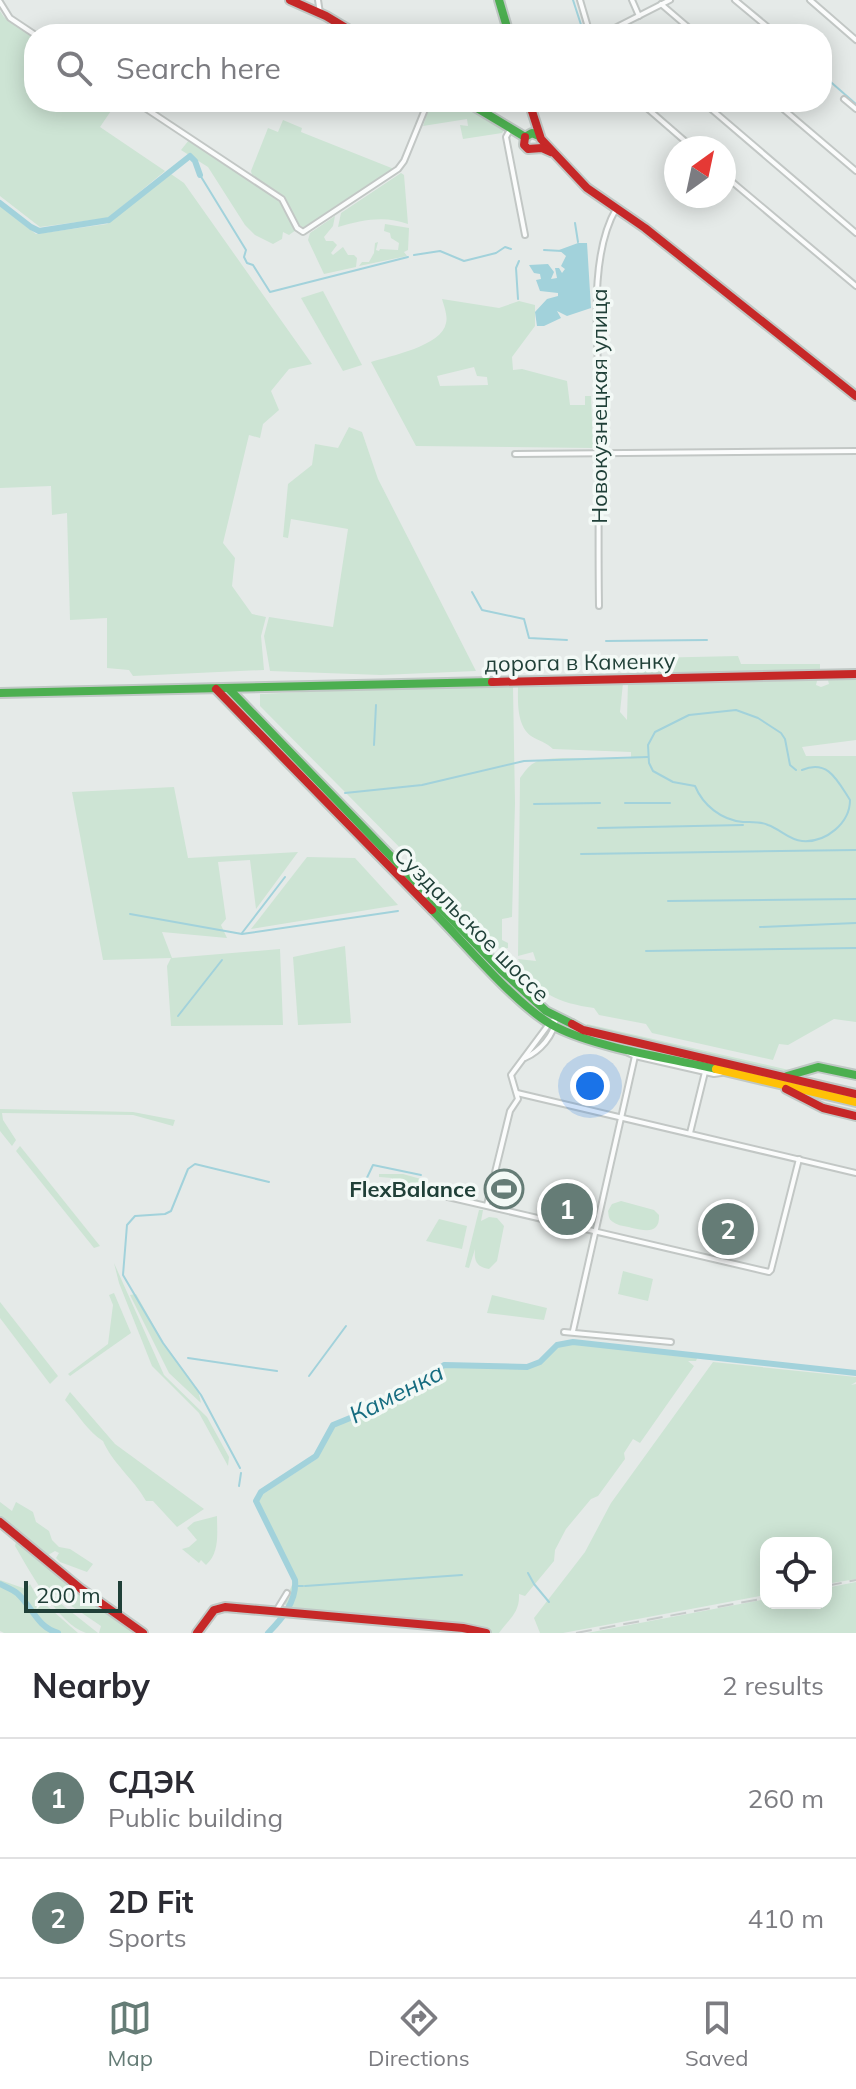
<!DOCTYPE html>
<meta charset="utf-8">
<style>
:root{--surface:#fff;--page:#f2f2f3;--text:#2b2b33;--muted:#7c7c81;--line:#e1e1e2;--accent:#657c76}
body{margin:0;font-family:Mulish,sans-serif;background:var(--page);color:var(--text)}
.controls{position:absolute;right:24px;bottom:24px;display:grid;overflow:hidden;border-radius:16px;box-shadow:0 4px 20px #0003}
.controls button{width:72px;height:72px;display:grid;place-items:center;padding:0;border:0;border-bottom:2px solid var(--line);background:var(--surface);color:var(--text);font:40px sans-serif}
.compass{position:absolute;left:664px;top:136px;width:72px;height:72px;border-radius:50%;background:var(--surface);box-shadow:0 4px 20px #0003;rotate:33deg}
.scale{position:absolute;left:24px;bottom:20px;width:98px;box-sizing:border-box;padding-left:8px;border:4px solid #204038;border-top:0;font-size:22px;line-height:28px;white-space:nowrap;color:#204038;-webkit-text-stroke:6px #f3f9f6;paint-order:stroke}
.you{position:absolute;left:590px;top:1086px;width:28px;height:28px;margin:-20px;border:6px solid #fff;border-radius:50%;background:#1a73e8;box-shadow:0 0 0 12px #1a73e833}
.badge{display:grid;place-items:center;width:52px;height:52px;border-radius:50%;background:var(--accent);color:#fff;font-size:26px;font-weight:700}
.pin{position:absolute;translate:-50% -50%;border:4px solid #fff;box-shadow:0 2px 8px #0006}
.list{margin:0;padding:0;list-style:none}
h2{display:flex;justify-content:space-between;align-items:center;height:104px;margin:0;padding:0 32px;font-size:34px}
h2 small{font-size:26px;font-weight:400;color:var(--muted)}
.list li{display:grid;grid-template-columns:52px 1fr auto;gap:24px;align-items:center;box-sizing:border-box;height:120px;padding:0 32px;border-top:2px solid var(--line)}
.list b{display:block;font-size:30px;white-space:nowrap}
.list p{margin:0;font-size:26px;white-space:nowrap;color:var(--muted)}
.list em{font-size:26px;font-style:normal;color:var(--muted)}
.icon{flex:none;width:44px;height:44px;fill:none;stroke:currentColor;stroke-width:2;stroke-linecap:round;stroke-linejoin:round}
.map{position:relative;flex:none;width:856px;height:1633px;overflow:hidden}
.search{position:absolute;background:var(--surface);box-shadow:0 4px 20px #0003;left:24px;right:24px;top:24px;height:88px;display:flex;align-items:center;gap:20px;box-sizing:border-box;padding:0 28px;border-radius:32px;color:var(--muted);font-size:30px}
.sheet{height:344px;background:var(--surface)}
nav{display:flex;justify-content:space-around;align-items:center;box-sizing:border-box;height:112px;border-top:2px solid var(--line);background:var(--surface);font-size:22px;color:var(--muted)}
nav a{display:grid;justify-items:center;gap:4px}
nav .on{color:var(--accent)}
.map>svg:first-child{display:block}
.green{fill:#cde4d4;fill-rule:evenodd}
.water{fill:#a2d2db}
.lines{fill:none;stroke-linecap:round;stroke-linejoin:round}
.stream{stroke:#a2d2db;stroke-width:2}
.river{stroke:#a2d2db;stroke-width:6}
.street-casing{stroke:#c2c7c5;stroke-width:8}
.fast-casing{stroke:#c0c8c5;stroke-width:12}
.slow-casing{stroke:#c0c8c5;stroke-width:12}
.jam-casing{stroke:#c0c8c5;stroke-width:12}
.street{stroke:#fbfcfc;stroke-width:4}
.fast{stroke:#4caf50;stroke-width:8}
.slow{stroke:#ffc107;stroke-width:8}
.jam{stroke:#c62828;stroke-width:8}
.rail{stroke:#c6cbca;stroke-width:2;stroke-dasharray:16 8;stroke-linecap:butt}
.labels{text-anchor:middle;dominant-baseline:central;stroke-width:7;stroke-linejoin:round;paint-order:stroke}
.street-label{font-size:22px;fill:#204038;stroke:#f3f9f6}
.poi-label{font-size:22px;font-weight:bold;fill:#204038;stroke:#f3f9f6;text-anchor:end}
.water-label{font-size:24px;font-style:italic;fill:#166c80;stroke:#f3f9f6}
</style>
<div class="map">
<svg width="856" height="1633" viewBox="0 0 856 1633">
<rect width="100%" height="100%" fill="#e5eae8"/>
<g class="green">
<path d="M 0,11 L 4,17 L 34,37 L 34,102 L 117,102 L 100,127 L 165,171 L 108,218 L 40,227 L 0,196 Z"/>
<path d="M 431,102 L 458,102 L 507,132 L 504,130 L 502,133 L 463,139 L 460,125 L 468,126 L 467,119 L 423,126 Z"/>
<path d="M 283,120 L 302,128 L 301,132 L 394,169 L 311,226 L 304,228 L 299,225 L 285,197 L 252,175 L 251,171 L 268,128 L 278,132 Z"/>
<path d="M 189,140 L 276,197 L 281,201 L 296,230 L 289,235 L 283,232 L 282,239 L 273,244 L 255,235 L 245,225 L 208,167 L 181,150 Z"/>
<path d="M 401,173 L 404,175 L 408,224 C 385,215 361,220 338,227 L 341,213 Z"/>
<path d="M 171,174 L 184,183 L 312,364 L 289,369 L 271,391 L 279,410 L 263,424 L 260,438 L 249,435 L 223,543 L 235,558 L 232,586 L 252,614 L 266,617 L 261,636 L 264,670 L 133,676 L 129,670 L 107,668 L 107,618 L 70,620 L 67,513 L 52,515 L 51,486 L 0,488 L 0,206 L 36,234 L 107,224 Z"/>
<path d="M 335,216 L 333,226 L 324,237 L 326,241 L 333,241 L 337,245 L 331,253 L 333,255 L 343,247 L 348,255 L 354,255 L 357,258 L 356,267 L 324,274 L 308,240 L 310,233 Z"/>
<path d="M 385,224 L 409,228 L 408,250 L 404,252 L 407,256 L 359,266 L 362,262 L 369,262 L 374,253 L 375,243 L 378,242 L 376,250 L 379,251 L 380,249 L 398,250 L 399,243 L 391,238 L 390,233 L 384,231 Z"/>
<path d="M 323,291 L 362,365 L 343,371 L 301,298 Z"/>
<path d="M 442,299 L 499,308 L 519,301 L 535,305 L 535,326 L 512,357 L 513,370 L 522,369 L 567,381 L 570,405 L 585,405 L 585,396 L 591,396 L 593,448 L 416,446 L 371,362 C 390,356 442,346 446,323 C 448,316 444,306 442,299 ZM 474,367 L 477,376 L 487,377 L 488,385 L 440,386 L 437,376 Z"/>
<path d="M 349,427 L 362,432 L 378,479 L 476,671 L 381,675 L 270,671 L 264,636 L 269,617 L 333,627 L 348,529 L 291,519 L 288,538 L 283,537 L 288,484 L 312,465 L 315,444 L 338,448 Z"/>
<path d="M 738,656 L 741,664 L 820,664 L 820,670 L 639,674 L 647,658 Z"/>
<path d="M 818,677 L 816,685 L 821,687 L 829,684 L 827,677 L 856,677 L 856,740 L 802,747 L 806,756 L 856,756 L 856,1022 L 834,1019 L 788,1045 L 779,1044 L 773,1060 L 652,1033 L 646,1024 L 599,1015 L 594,1008 C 559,1003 535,994 518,959 L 536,961 L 533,952 L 518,956 L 520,778 C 524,773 528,766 534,763 C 551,753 607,762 631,758 L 631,752 L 553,749 C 546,742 539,741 531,736 C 516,725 518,700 518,684 L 623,683 L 620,712 L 627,720 L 628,681 Z"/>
<path d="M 408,687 L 513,687 L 515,803 L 512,917 L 502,919 L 502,940 L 508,943 L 508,948 L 500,949 L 260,706 L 260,694 Z"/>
<path d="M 247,701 L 526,985 L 525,987 L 518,982 Z"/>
<path d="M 253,730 L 518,1006 L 536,1022 L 518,1007 L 251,732 Z"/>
<path d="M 174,787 L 188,858 L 298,852 L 256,909 L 250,860 L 218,862 L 226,919 L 221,925 L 227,938 L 162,932 L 172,958 L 280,949 L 283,1025 L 171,1026 L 167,966 L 171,958 L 103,960 L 72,792 Z"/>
<path d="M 307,857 L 355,858 L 398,905 L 251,929 Z"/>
<path d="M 345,946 L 351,1023 L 298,1025 L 293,957 Z"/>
<path d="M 587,1024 L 789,1070 L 796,1071 L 790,1073 L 669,1048 L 587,1027 Z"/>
<path d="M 0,1109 L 133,1112 L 175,1120 L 173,1126 L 133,1115 L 2,1113 L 3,1120 L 16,1140 L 12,1146 L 0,1131 Z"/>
<path d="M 20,1146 L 100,1246 L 94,1248 L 16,1151 Z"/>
<path d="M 379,1174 L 403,1174 L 428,1181 L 428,1192 L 422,1197 L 372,1188 L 374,1185 L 391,1186 L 392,1178 L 379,1177 Z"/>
<path d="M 621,1201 L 654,1210 L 659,1215 C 660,1234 646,1231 632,1228 C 626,1226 618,1226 613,1222 C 608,1219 609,1216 608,1211 L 612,1204 Z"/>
<path d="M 479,1210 L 483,1210 L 481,1221 L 489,1217 L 497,1218 L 504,1226 L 497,1261 L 489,1269 C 476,1267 474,1260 475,1249 L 469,1268 L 465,1267 Z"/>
<path d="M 439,1219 L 467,1226 L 462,1249 L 426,1241 Z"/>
<path d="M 114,1263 L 164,1375 L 207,1417 L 229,1457 L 228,1466 L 199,1413 L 152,1366 L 119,1283 Z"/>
<path d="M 623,1271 L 653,1279 L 648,1301 L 618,1294 Z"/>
<path d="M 114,1293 L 131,1333 L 70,1376 L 68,1374 L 108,1344 L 113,1305 L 109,1295 Z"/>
<path d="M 136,1294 L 163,1342 L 198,1390 L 201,1403 L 169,1373 L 130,1295 Z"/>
<path d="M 492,1295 L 547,1308 L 544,1320 L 487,1313 Z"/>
<path d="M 0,1302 L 58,1376 L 50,1384 L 0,1318 Z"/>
<path d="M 573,1342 L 698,1356 L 696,1361 L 688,1361 L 694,1366 L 640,1443 L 633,1439 L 624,1453 L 625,1459 L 598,1496 L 591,1499 L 566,1529 L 555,1550 L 554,1561 L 525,1596 L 519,1594 C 520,1613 509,1619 499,1633 L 490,1633 L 483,1628 L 291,1611 L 284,1603 L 292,1585 L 292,1577 L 256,1502 L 263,1494 L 318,1458 L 332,1427 L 404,1398 L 443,1367 L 528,1369 L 554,1350 L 557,1345 Z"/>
<path d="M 713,1362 L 856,1377 L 856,1382 L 851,1385 L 856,1384 L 856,1579 L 826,1584 L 826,1543 L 766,1543 L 766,1595 L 563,1633 L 540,1633 L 534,1618 L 585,1552 L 611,1503 Z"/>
<path d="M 70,1392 L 115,1444 L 204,1509 L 177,1527 L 153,1501 L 146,1501 C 134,1479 113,1464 103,1441 C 88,1432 78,1414 65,1400 Z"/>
<path d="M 0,1502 L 12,1511 L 16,1502 L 33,1512 L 36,1522 L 49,1531 L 52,1540 L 59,1547 L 70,1549 L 93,1564 L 87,1572 L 60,1562 L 56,1558 L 59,1553 L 55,1551 L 48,1555 L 42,1553 L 0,1516 Z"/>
<path d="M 217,1516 C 217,1533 220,1553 206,1565 L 201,1560 L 199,1563 L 182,1549 L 189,1547 L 197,1540 L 187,1528 L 194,1522 Z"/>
<path d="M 17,1538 L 73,1590 L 66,1601 L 53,1593 L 60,1603 L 98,1633 C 94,1633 90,1633 86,1633 C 58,1624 29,1570 15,1546 Z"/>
<path d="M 0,1580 L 26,1589 L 30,1584 L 38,1598 L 78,1633 L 4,1633 L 0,1631 Z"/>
<path d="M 856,1582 L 856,1633 L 587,1633 L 766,1599 L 766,1603 L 826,1603 L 826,1588 Z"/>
<path d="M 78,1593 L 135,1633 L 99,1633 L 101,1626 L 70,1605 Z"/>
</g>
<path class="water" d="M 578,243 L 587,243 L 591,308 L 567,316 L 557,311 L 561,318 L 544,326 L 537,326 L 535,312 L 547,299 L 558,296 L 558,293 L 540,291 L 536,280 L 541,279 L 540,274 L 534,273 L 529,265 L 548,264 L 554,272 L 551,279 L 557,278 L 555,268 L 559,268 L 562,273 L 565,269 L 561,266 L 566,256 L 559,250 Z"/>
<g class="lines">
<g class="stream">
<path d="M 573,0 L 584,34"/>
<path d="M 822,75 L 823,75"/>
<path d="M 825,77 L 856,104"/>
<path d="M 552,146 L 592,186 L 640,219 L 856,391"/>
<path d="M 200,175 L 246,250 L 244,257 L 247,263 L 253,265 L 270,292 L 408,257"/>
<path d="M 575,223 L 578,242"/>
<path d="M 544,250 L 562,251"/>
<path d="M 414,255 L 440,251 L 464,261 L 496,253 L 505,247 L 511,249"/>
<path d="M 518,299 L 516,268 L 519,261"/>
<path d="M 472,592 L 482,610 L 524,619 L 529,638 L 567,640"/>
<path d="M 606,641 L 707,640"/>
<path d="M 374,745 L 376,705"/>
<path d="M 796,770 L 790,765 L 785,739 L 781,733 L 758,718 L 736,710 L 689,715 L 655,732 L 648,745 L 649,763 L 653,771 L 673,782 L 695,786 C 703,805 721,820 743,822 C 751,822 760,821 768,825 C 780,829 789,840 802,841 C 826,843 850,823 850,800 C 837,780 828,759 802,770"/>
<path d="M 345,793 L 422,785 L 524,761 L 648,757"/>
<path d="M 625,803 L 670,803"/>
<path d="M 534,804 L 600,803"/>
<path d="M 598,828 L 743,825"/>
<path d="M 581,854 L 856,850"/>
<path d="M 668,901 L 856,899"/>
<path d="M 130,914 L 242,934 L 398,911"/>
<path d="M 760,927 L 856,923"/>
<path d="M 242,933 L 285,877"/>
<path d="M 646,951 L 856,948"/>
<path d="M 178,1016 L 222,960"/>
<path d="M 364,1184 L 373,1165 L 421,1175"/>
<path d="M 188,1358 L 277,1371"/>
<path d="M 309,1376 L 346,1326"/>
<path d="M 240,1468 L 201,1395 L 163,1343 L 123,1275 L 127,1225 L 135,1216 L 165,1214 L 171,1211 L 188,1169 L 195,1164 L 269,1182"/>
<path d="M 239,1486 L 241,1473"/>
<path d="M 528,1573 L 534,1584 L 549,1602"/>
<path d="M 296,1586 L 303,1586"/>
<path d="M 305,1586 L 462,1575"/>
</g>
<g class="river">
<path d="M 0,203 L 31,227 L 39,231 L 109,220 L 190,156 L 195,161 L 200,175"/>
<path d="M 0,1584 C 6,1587 14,1590 18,1594 C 33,1608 37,1627 58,1633"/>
<path d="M 268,1633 C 282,1619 297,1601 295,1580 L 256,1501 L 261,1492 L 316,1456 L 333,1425 L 404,1396 L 444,1365 L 527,1367 L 540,1362 L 557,1345 L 573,1342 L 856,1373"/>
</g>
<g class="street-casing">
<g id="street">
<path d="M 318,0 L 320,13"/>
<path d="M 580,0 L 590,34"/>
<path d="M 632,0 L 639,16"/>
<path d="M 735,0 L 776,34"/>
<path d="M 810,0 L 856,40"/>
<path d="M 0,2 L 10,18 L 34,34"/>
<path d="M 661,4 L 696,34"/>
<path d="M 622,25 L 626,34"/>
<path d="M 603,34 L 670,0"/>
<path d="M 844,99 L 856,109"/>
<path d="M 136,102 L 282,199 L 297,228 L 303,232 L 398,169 L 404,161 L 428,102"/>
<path d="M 640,102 L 693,148"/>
<path d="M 703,102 L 856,233"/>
<path d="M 775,102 L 856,171"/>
<path d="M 511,128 L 506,137 L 525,235"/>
<path d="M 724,175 L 856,286"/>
<path d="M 515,454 L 856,451"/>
<path d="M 599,606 C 598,539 599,471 599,403 C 599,346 587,259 616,209"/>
<path d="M 622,1050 L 635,1056 L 714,1074 L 721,1073"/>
<path d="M 525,1058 C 540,1051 554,1036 556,1018"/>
<path d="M 517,1093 L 856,1173"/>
<path d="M 690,1133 L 705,1072"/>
<path d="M 448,1197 L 769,1272 L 771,1270 L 799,1159"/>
<path d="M 487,1205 L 510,1111 L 518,1099 L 511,1075 L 549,1024 L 556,1018"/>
<path d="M 573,1331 L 635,1056"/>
<path d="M 564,1332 L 671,1342"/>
<path d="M 276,1611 L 287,1593"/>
</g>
</g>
<g class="fast-casing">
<g id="fast">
<path d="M 499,0 L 509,34"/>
<path d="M 467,102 L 525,137 L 532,133 L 539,136"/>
<path d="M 229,689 L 501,970 L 546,1011 L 572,1024"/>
<path d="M 0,693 L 492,682"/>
<path d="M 432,910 C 464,942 518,1008 556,1027 C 597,1048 669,1058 716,1069"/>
<path d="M 787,1076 L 818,1067 L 856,1075"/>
</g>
</g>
<g class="slow-casing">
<path id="slow" d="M 716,1069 L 856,1102"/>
</g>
<g class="jam-casing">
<g id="jam">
<path d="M 290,0 L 326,16 L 356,34"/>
<path d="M 529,102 L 541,139 L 587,188 L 645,228 L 856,396"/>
<path d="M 525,137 L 524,145 L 528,149 L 542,148 L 551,152"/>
<path d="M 492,682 L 856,674"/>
<path d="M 216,689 L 432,910"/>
<path d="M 572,1024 L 583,1030 L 856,1094"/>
<path d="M 786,1089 L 823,1108 L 856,1116"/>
<path d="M 0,1522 L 81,1589 L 143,1633"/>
<path d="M 197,1633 L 214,1610 L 225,1607 L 463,1628 L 486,1633"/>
</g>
</g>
<use href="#street" class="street"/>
<use href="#fast" class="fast"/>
<use href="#slow" class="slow"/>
<use href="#jam" class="jam"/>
<g class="rail">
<path d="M 826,1586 L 856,1580"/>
<path d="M 576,1633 L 766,1598"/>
</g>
</g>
<defs>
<g id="stadium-ring" transform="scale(2)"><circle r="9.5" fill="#f3f9f6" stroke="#657c76" stroke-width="1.5"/><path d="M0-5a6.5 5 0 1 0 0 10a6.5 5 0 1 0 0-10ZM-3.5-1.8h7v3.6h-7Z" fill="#657c76"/></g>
</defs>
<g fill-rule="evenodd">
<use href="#stadium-ring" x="504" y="1189"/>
</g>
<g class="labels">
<g class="street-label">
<text transform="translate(599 406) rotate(-90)">Новокузнецкая улица</text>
<text transform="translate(580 662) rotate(-1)">дорога в Каменку</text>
<text transform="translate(472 924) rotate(45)">Суздальское шоссе</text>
</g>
<g class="poi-label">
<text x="476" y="1189">FlexBalance</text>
</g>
<g class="water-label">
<text transform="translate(396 1393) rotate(-27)">Каменка</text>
</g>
</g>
</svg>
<div class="controls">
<button><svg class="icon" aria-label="locate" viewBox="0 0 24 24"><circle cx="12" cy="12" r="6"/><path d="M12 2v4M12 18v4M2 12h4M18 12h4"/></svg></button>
</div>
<svg class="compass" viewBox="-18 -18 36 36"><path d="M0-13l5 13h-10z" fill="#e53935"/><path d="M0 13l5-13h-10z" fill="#7c7c81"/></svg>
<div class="scale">200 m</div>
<div class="you"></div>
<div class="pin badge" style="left:567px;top:1209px">1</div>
<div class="pin badge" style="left:728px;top:1229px">2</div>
<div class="search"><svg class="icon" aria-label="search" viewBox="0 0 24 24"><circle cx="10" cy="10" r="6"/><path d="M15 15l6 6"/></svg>Search here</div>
</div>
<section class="sheet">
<h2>Nearby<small>2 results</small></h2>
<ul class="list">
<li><span class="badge">1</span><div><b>СДЭК</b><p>Public building</p></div><em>260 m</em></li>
<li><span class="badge">2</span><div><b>2D Fit</b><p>Sports</p></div><em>410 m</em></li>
</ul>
</section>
<nav>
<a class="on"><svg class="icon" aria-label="map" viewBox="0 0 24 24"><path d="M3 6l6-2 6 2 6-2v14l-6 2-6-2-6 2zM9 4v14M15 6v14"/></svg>Map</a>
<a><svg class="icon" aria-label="directions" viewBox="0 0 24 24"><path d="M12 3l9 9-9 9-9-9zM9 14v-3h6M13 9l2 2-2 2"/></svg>Directions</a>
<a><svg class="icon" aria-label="saved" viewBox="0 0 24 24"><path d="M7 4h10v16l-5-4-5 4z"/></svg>Saved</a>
</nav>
